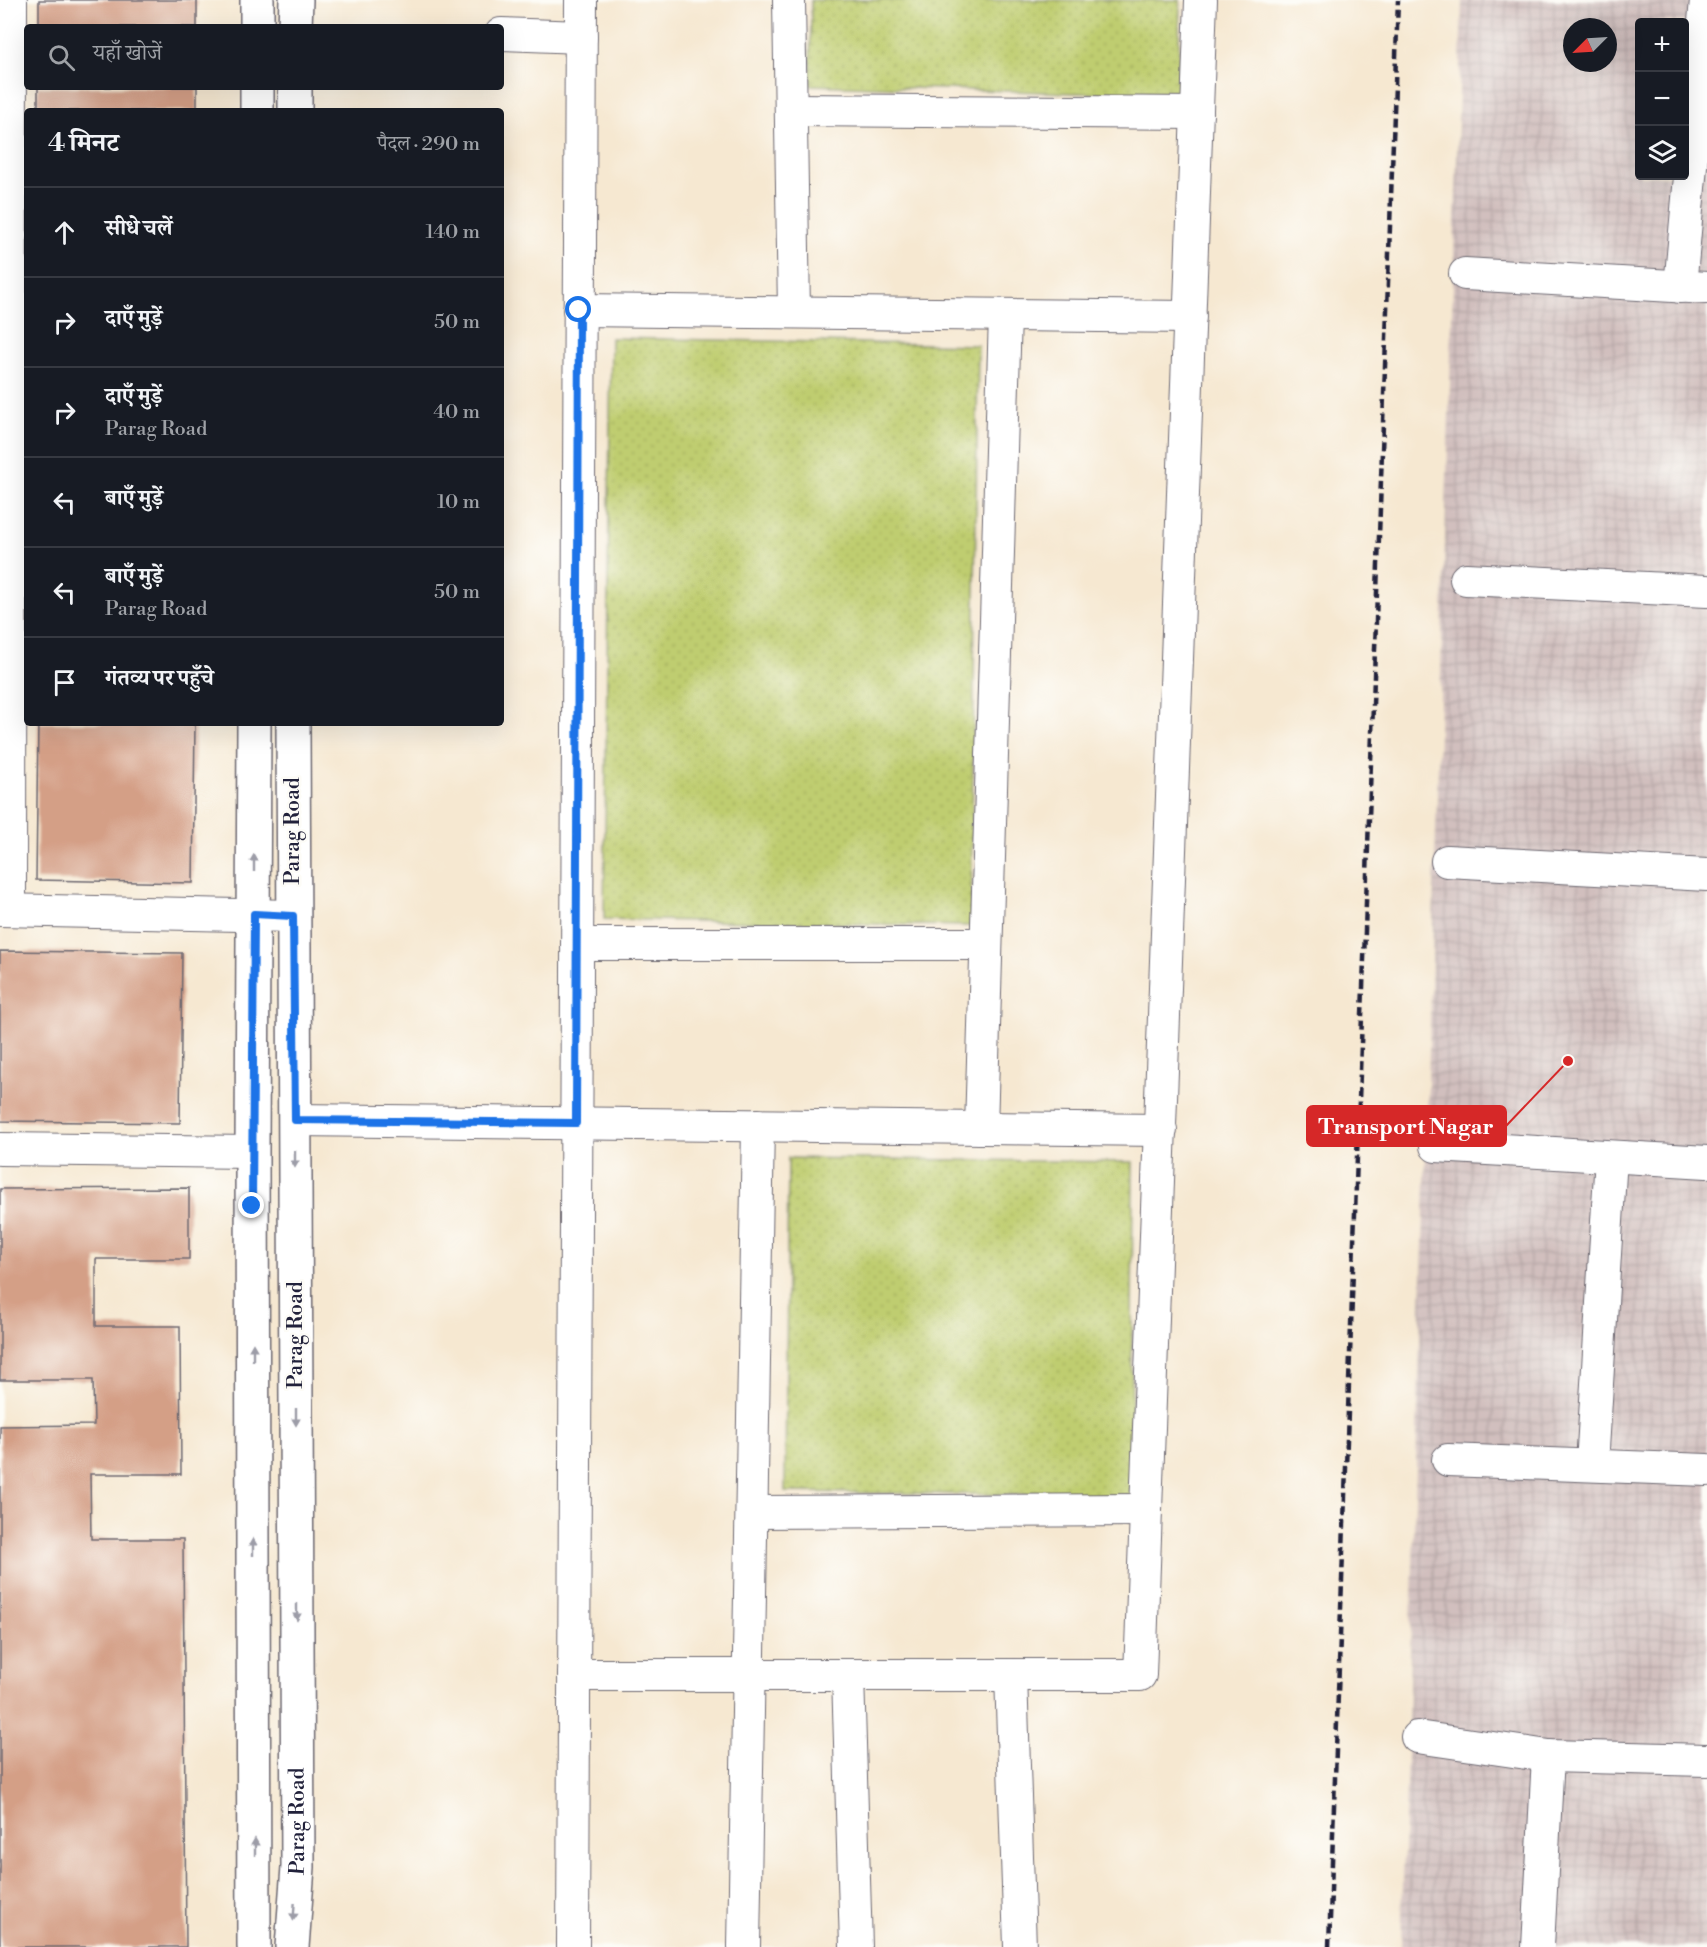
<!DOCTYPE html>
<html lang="hi">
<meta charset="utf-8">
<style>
:root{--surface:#171b24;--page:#20242c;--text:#f1f3f6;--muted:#9ea1a6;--line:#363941}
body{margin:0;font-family:"Libre Bodoni","Noto Serif Devanagari",serif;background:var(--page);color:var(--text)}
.controls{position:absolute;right:18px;top:18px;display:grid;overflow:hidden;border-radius:6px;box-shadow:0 6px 24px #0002}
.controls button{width:54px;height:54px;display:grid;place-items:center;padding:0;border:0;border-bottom:2px solid var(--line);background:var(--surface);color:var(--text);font:30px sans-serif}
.compass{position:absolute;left:1563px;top:18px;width:54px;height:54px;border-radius:50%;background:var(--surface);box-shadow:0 6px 24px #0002;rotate:246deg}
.stop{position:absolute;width:18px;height:18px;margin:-14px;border:4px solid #1a73e8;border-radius:50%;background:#fff}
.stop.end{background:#1a73e8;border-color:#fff;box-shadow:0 2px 6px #0008}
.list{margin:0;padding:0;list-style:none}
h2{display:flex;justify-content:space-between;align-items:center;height:78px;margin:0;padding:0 24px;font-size:26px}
h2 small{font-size:20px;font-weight:400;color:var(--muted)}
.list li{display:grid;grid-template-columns:39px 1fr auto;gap:18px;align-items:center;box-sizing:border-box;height:90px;padding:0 24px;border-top:2px solid var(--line)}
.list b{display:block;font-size:22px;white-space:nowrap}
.list p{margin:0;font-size:20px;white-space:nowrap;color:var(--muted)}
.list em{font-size:20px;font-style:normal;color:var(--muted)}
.icon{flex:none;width:33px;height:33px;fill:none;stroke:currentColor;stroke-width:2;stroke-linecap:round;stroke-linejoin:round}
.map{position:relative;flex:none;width:1707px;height:1947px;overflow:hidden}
.search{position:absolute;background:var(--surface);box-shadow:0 6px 24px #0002;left:24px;top:24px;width:480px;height:66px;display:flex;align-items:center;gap:15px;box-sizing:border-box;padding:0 21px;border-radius:6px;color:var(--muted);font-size:22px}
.panel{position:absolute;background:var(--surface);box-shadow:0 6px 24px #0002;left:24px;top:108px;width:480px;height:618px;border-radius:6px}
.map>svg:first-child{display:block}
.industrial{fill:url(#industrial-grid);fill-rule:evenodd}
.grass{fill:url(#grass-dots);stroke:#707855;stroke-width:1.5}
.building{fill:#d49f86}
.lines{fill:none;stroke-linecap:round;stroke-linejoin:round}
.street-casing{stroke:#6c6770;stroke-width:34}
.secondary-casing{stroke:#6c6770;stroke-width:36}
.street{stroke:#fff;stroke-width:32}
.secondary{stroke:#fff;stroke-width:33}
.rail{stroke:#22223b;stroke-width:4.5;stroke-dasharray:9 4.5;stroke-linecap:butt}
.oneway{fill:#9c9ca7}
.route{stroke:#1a73e8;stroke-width:8}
.labels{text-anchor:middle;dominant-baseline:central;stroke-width:5;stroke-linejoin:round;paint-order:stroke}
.street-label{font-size:21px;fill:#22223b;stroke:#fdfcf7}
.leader{fill:none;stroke:#d62828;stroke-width:2}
.callout-dot{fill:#d62828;stroke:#fdfcf7;stroke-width:2}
.callout{fill:#d62828;stroke:#d62828;stroke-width:2}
.callout-label{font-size:22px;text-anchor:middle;font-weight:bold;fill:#fff}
</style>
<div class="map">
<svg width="1707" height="1947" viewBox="0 0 1707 1947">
<defs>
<pattern id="industrial-grid" width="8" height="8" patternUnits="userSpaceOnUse" patternTransform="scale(1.5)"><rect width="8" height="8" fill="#d1bfbe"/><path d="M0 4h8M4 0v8" fill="none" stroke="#b3a4a4"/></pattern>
<pattern id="grass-dots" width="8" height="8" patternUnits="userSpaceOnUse" patternTransform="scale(1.5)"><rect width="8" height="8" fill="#bfcd6f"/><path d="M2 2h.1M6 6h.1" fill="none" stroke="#a4b061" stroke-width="1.8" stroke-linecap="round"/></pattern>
</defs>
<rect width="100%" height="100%" fill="#fdfcf7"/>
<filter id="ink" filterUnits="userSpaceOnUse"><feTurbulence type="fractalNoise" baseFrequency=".0167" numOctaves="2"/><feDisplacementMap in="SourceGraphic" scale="12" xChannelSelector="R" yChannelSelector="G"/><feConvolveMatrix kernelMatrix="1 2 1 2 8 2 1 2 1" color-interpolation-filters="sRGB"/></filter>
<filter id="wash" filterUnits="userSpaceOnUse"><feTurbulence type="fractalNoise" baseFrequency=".008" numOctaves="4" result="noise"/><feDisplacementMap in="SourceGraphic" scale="24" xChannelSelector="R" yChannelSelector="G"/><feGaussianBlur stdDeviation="1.35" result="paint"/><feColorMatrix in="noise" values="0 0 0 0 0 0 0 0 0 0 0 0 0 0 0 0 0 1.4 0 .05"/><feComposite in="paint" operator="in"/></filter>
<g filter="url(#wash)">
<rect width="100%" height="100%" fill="#f6e8d1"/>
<path class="industrial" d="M 1462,0 L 1707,0 L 1707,1947 L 1401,1947 ZM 1640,22 L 1684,22 L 1684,176 L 1640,176 ZM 1572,27 L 1608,27 L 1608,63 L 1572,63 Z"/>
<g class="grass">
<path d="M 811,0 L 1180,0 L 1178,96 L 810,85 Z"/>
<path d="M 611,338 L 978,345 L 971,926 L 604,919 Z"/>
<path d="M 788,1158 L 1133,1162 L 1131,1496 L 785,1492 Z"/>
</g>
<g id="blocks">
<g class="building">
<rect x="39" y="0" width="158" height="27"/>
<rect x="38" y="87" width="159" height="24"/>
<path d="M 38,723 L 195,723 L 193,883 L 36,880 Z"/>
<path d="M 0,951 L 182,953 L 180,1123 L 0,1121 Z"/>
<path d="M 189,1188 L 189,1259 L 96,1259 L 96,1326 L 180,1326 L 181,1474 L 90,1474 L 91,1539 L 183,1539 L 186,1947 L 0,1947 L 0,1426 L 94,1425 L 93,1380 L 0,1380 L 0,1189 Z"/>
</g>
</g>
</g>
<g filter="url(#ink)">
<use href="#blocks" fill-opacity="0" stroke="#6c6770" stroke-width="1.5"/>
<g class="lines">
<g class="street-casing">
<g id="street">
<path d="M 789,0 L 794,312"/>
<path d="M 501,34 L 581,37"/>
<path d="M 791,110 L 1197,113"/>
<path d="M 1465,274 L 1707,288"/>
<path d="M 1680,287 L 1706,0"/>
<path d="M 579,310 L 1190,317"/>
<path d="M 1466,579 L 1707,591"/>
<path d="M 1447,861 L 1707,875"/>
<path d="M 0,910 L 293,916"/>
<path d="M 10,910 L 11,0"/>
<path d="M 577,944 L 986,944"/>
<path d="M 295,1120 L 1161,1130"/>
<path d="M 981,1128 L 1005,315"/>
<path d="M 1436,1146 L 1707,1162"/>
<path d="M 0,1149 L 252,1152"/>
<path d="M 1448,1460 L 1707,1470"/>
<path d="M 1592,1465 L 1611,1157"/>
<path d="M 752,1512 L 1146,1510"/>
<path d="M 574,1675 L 1140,1675 L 1201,0"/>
<path d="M 848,1675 L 856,1947"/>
<path d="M 1011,1675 L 1020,1947"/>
<path d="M 1417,1737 L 1548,1756 L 1707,1760"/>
<path d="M 573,1947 L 581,0"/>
<path d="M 744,1947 L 758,1125"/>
<path d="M 1538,1947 L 1548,1756"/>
</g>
</g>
<g class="secondary-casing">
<g id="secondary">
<path d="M 257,27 L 257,0"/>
<path d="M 295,27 L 296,0"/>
<path d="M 257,111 L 257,87"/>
<path d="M 295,111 L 295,87"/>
<path d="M 254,1947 L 252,1152 L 254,723"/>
<path id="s1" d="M 292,1947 L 298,1867 L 293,723"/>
</g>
</g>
<use href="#street" class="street"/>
<use href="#secondary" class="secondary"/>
<path class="rail" d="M 1329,1947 L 1398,0"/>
</g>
<defs><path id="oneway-solid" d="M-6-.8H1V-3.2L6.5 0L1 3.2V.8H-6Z" transform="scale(1.5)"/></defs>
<g class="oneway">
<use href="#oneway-solid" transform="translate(254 863) rotate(-90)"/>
<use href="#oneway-solid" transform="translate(295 1159) rotate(90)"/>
<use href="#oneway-solid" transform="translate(253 1352) rotate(-90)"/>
<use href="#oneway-solid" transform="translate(296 1417) rotate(90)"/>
<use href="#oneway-solid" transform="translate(253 1547) rotate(-90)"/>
<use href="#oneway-solid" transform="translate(297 1612) rotate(90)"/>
<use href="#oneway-solid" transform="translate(255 1847) rotate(-90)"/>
<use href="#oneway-solid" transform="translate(294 1912) rotate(94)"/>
</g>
</g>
<g class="lines" filter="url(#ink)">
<path class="route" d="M 252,1206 L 254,914 L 293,916 L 295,1120 L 576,1123 L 579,310"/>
</g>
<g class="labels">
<g class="street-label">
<text transform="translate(293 831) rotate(-90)">Parag Road</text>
<text transform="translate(296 1335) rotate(-90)">Parag Road</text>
<text stroke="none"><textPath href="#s1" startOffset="126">Parag Road</textPath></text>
</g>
</g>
<path class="leader" d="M1568 1061L1506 1126"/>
<circle class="callout-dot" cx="1568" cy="1061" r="6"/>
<rect class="callout" x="1307" y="1106" width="199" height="40" rx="6"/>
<g class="callout-label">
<text x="1406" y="1134">Transport Nagar</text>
</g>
</svg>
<div class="controls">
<button>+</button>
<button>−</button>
<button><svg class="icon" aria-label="layers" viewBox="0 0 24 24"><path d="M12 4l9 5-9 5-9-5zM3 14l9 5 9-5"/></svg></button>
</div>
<svg class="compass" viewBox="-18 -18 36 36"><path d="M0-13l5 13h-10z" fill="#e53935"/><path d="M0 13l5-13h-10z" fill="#9ea1a6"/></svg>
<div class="stop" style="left:579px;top:310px"></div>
<div class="stop end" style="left:252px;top:1206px"></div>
<div class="search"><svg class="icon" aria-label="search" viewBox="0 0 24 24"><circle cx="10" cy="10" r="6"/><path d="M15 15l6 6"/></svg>यहाँ खोजें</div>
<section class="panel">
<h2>4 मिनट<small>पैदल · 290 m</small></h2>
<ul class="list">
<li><svg class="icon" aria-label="ahead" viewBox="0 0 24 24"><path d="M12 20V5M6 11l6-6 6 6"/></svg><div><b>सीधे चलें</b></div><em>140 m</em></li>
<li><svg class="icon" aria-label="right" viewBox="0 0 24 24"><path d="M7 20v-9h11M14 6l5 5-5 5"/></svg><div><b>दाएँ मुड़ें</b></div><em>50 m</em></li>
<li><svg class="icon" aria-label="right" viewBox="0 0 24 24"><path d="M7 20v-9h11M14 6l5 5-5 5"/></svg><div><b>दाएँ मुड़ें</b><p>Parag Road</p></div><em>40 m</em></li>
<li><svg class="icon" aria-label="left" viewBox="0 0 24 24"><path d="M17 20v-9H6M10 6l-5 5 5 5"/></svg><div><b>बाएँ मुड़ें</b></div><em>10 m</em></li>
<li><svg class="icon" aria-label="left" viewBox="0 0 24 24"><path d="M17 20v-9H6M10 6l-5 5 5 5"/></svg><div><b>बाएँ मुड़ें</b><p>Parag Road</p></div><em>50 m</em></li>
<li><svg class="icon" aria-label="arrive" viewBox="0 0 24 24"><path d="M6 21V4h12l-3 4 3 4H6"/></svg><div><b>गंतव्य पर पहुँचे</b></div></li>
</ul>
</section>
</div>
